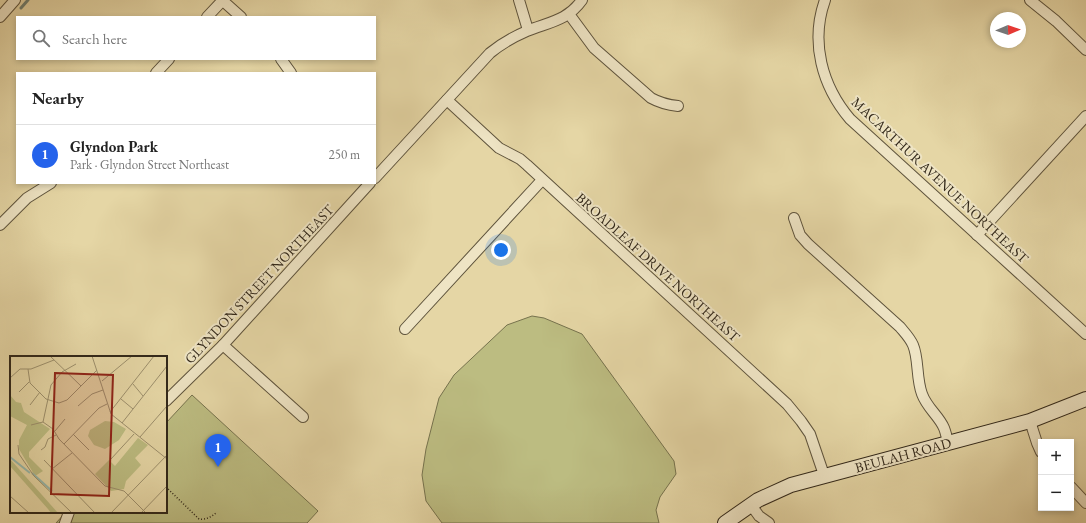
<!DOCTYPE html>
<meta charset="utf-8">
<style>
:root{--surface:#fff;--page:#f2f2f2;--text:#222;--muted:#767676;--line:#e0e0e0;--accent:#2563eb}
body{margin:0;font-family:"EB Garamond",serif;background:var(--page);color:var(--text)}
.controls{position:absolute;right:12px;bottom:12px;display:grid;overflow:hidden;border-radius:0px;box-shadow:0 2px 6px #0003}
.controls button{width:36px;height:36px;display:grid;place-items:center;padding:0;border:0;border-bottom:1px solid var(--line);background:var(--surface);color:var(--text);font:20px sans-serif}
.compass{position:absolute;left:990px;top:12px;width:36px;height:36px;border-radius:50%;background:var(--surface);box-shadow:0 2px 6px #0003;rotate:88deg}
.you{position:absolute;left:501px;top:250px;width:14px;height:14px;margin:-10px;border:3px solid #fff;border-radius:50%;background:#1a73e8;box-shadow:0 0 0 6px #1a73e833}
.badge{display:grid;place-items:center;width:26px;height:26px;border-radius:50%;background:var(--accent);color:#fff;font-size:13px;font-weight:700}
.pin{position:absolute;translate:-50% -33px;filter:drop-shadow(0 1px 2px #0008)}
.pin::after{content:'';position:absolute;top:21px;width:14px;height:12px;background:inherit;clip-path:polygon(0 0,100% 0,50% 100%)}
.list{margin:0;padding:0;list-style:none}
h2{display:flex;justify-content:space-between;align-items:center;height:52px;margin:0;padding:0 16px;font-size:17px}
h2 small{font-size:13px;font-weight:400;color:var(--muted)}
.list li{display:grid;grid-template-columns:26px 1fr auto;gap:12px;align-items:center;box-sizing:border-box;height:60px;padding:0 16px;border-top:1px solid var(--line)}
.list b{display:block;font-size:15px;white-space:nowrap}
.list p{margin:0;font-size:13px;white-space:nowrap;color:var(--muted)}
.list em{font-size:13px;font-style:normal;color:var(--muted)}
.icon{flex:none;width:22px;height:22px;fill:none;stroke:currentColor;stroke-width:2;stroke-linecap:round;stroke-linejoin:round}
.map{position:relative;flex:none;width:1086px;height:523px;overflow:hidden}
.search{position:absolute;background:var(--surface);box-shadow:0 2px 6px #0003;left:16px;top:16px;width:360px;height:44px;display:flex;align-items:center;gap:10px;box-sizing:border-box;padding:0 14px;border-radius:0px;color:var(--muted);font-size:15px}
.panel{position:absolute;background:var(--surface);box-shadow:0 2px 6px #0003;left:16px;top:72px;width:360px;height:112px;border-radius:0px}
.map>svg:first-child{display:block}
.green{fill:#bcbc81;stroke:#76724d}
.lines{fill:none;stroke-linecap:round;stroke-linejoin:round}
.stream{stroke:#6e7e71;stroke-width:3}
.street-casing{stroke:#5e533c;stroke-width:12}
.secondary-casing{stroke:#312719;stroke-width:16}
.path{stroke:#312719;stroke-width:1.5;stroke-dasharray:1 2;stroke-linecap:butt}
.street{stroke:#eee4c4;stroke-width:10}
.secondary{stroke:#eee4c4;stroke-width:14}
.labels{text-anchor:middle;dominant-baseline:central;stroke-width:4;stroke-linejoin:round;paint-order:stroke}
.street-label{font-size:14px;fill:#312719;stroke:#eee4c4}
.inset-river{fill:none;stroke:#96b8ac;stroke-width:2}
.inset-road{fill:none;stroke:#9d906d;stroke-width:1}
.view{fill:#8f2418;fill-opacity:0.15;stroke:#8f2418;stroke-width:2}
.inset-edge{fill:none;stroke:#312719;stroke-width:2}
</style>
<div class="map">
<svg width="1086" height="523" viewBox="0 0 1086 523">
<rect width="100%" height="100%" fill="#e5d6a5"/>
<filter id="stains"><feTurbulence type="fractalNoise" baseFrequency=".005" numOctaves="4"/><feColorMatrix values="0 0 0 0 .2 0 0 0 0 .09 0 0 0 0 .02 0 0 0 .5 -.17"/></filter>
<radialGradient id="worn" r=".72"><stop offset=".6" stop-color="#630" stop-opacity="0"/><stop offset="1" stop-color="#630" stop-opacity=".3"/></radialGradient>
<g class="green">
<path d="M 532,316 L 544,318 L 582,334 L 674,461 L 676,474 L 660,497 L 656,510 L 659,523 L 442,523 L 426,501 L 422,475 L 426,449 L 439,398 L 454,375 L 507,325 Z"/>
<path d="M 192,395 L 318,511 L 307,523 L 56,523 L 66,512 L 166,512 L 166,423 Z"/>
</g>
<g class="lines">
<path class="stream" d="M 21,8 L 28,0"/>
<g class="street-casing">
<g id="street">
<path d="M 222,0 L 241,17"/>
<path d="M 519,0 L 528,30"/>
<path d="M 825,0 C 810,42 822,86 850,119 L 1086,334"/>
<path d="M 1030,0 L 1056,21 L 1086,50"/>
<path d="M 569,14 L 594,48 L 651,98 C 660,103 668,105 678,106"/>
<path d="M 0,17 L 15,0"/>
<path d="M 207,17 L 223,0"/>
<path d="M 281,59 L 291,73"/>
<path d="M 156,73 L 169,59"/>
<path d="M 447,100 L 499,148 L 520,159 L 527,165 L 787,404 L 801,421 L 810,434 L 824,475"/>
<path d="M 375,178 L 490,53 C 501,44 513,37 527,31 C 549,22 567,21 582,0"/>
<path d="M 794,218 L 800,235 L 808,244 L 900,327 C 905,333 910,338 913,345 C 919,359 916,378 922,394 C 927,408 939,416 944,428 C 946,433 947,438 948,443"/>
<path d="M 0,225 L 27,198 L 51,183"/>
<path d="M 977,235 L 1086,116"/>
<path d="M 405,329 L 542,180"/>
<path d="M 223,345 L 303,417"/>
<path d="M 166,401 L 223,345 L 370,183"/>
<path d="M 1030,421 L 1037,443 L 1041,452"/>
<path d="M 1071,487 L 1086,503"/>
<path d="M 751,505 L 759,516 L 769,523"/>
<path d="M 65,523 L 69,512"/>
</g>
</g>
<g class="secondary-casing">
<path id="secondary" d="M 725,523 L 758,500 L 791,485 L 1030,421 L 1086,399"/>
</g>
<path class="path" d="M 166,487 L 199,519 C 205,520 212,517 217,512"/>
<use href="#street" class="street"/>
<use href="#secondary" class="secondary"/>
</g>
<g class="labels">
<g class="street-label">
<text transform="translate(940 180) rotate(43)">MACARTHUR AVENUE NORTHEAST</text>
<text transform="translate(658 267) rotate(42)">BROADLEAF DRIVE NORTHEAST</text>
<text transform="translate(259 284) rotate(-47)">GLYNDON STREET NORTHEAST</text>
<text transform="translate(903 455) rotate(-15)">BEULAH ROAD</text>
</g>
</g>
<g transform="translate(10 356)">
<rect width="157" height="157" fill="#e5d6a5"/>
<path d="M 0,39 L 6,46 L 11,47 L 14,56 L 40,73 L 19,96 L 19,101 L 33,115 L 25,120 L 9,93 L 9,84 L 17,69 L 0,60 ZM 95,65 L 104,66 L 116,73 L 109,84 L 95,93 L 84,89 L 78,80 L 80,74 ZM 128,82 L 138,89 L 125,102 L 131,109 L 116,125 L 114,133 L 101,135 L 85,118 L 99,104 L 105,110 ZM 0,103 L 48,157 L 41,157 L 38,153 L 0,110 Z" fill="#bcbc81"/>
<path class="inset-river" d="M 0,101 L 20,117M 22,117 L 42,135"/>
<path class="inset-road" d="M 40,0 L 71,30M 82,0 L 101,58 L 157,103M 18,13 L 20,27 L 36,43 L 49,47 L 57,44 L 87,14M 0,22 L 10,13 L 21,13 L 44,4M 92,25 L 122,0M 123,28 L 133,40M 9,36 L 19,26M 111,43 L 123,53M 20,49 L 30,36M 68,50 L 82,38 L 93,34M 100,56 L 144,0M 33,66 L 41,29 L 52,16 L 66,8M 112,67 L 157,10M 21,69 L 33,66 L 43,73 L 49,83 L 95,130 L 114,135 L 136,157M 45,75 L 55,63M 63,78 L 79,94M 130,81 L 157,50M 54,88 L 89,52 L 97,48M 8,89 L 9,98 L 24,120 L 62,157M 31,94 L 35,91 L 38,83 L 46,79M 101,103 L 124,78M 34,104 L 85,157M 42,113 L 62,97M 0,140 L 19,157M 101,157 L 157,99M 131,157 L 157,130"/>
<path class="view" d="M 45,17 L 103,19 L 99,140 L 41,138 Z"/>
<rect width="157" height="157" class="inset-edge"/>
</g>
<rect width="100%" height="100%" filter="url(#stains)"/>
<rect width="100%" height="100%" fill="url(#worn)"/>
</svg>
<div class="controls">
<button>+</button>
<button>−</button>
</div>
<svg class="compass" viewBox="-18 -18 36 36"><path d="M0-13l5 13h-10z" fill="#e53935"/><path d="M0 13l5-13h-10z" fill="#767676"/></svg>
<div class="you"></div>
<div class="pin badge" style="left:218px;top:467px">1</div>
<div class="search"><svg class="icon" aria-label="search" viewBox="0 0 24 24"><circle cx="10" cy="10" r="6"/><path d="M15 15l6 6"/></svg>Search here</div>
<section class="panel">
<h2>Nearby<small></small></h2>
<ul class="list">
<li><span class="badge">1</span><div><b>Glyndon Park</b><p>Park · Glyndon Street Northeast</p></div><em>250 m</em></li>
</ul>
</section>
</div>
